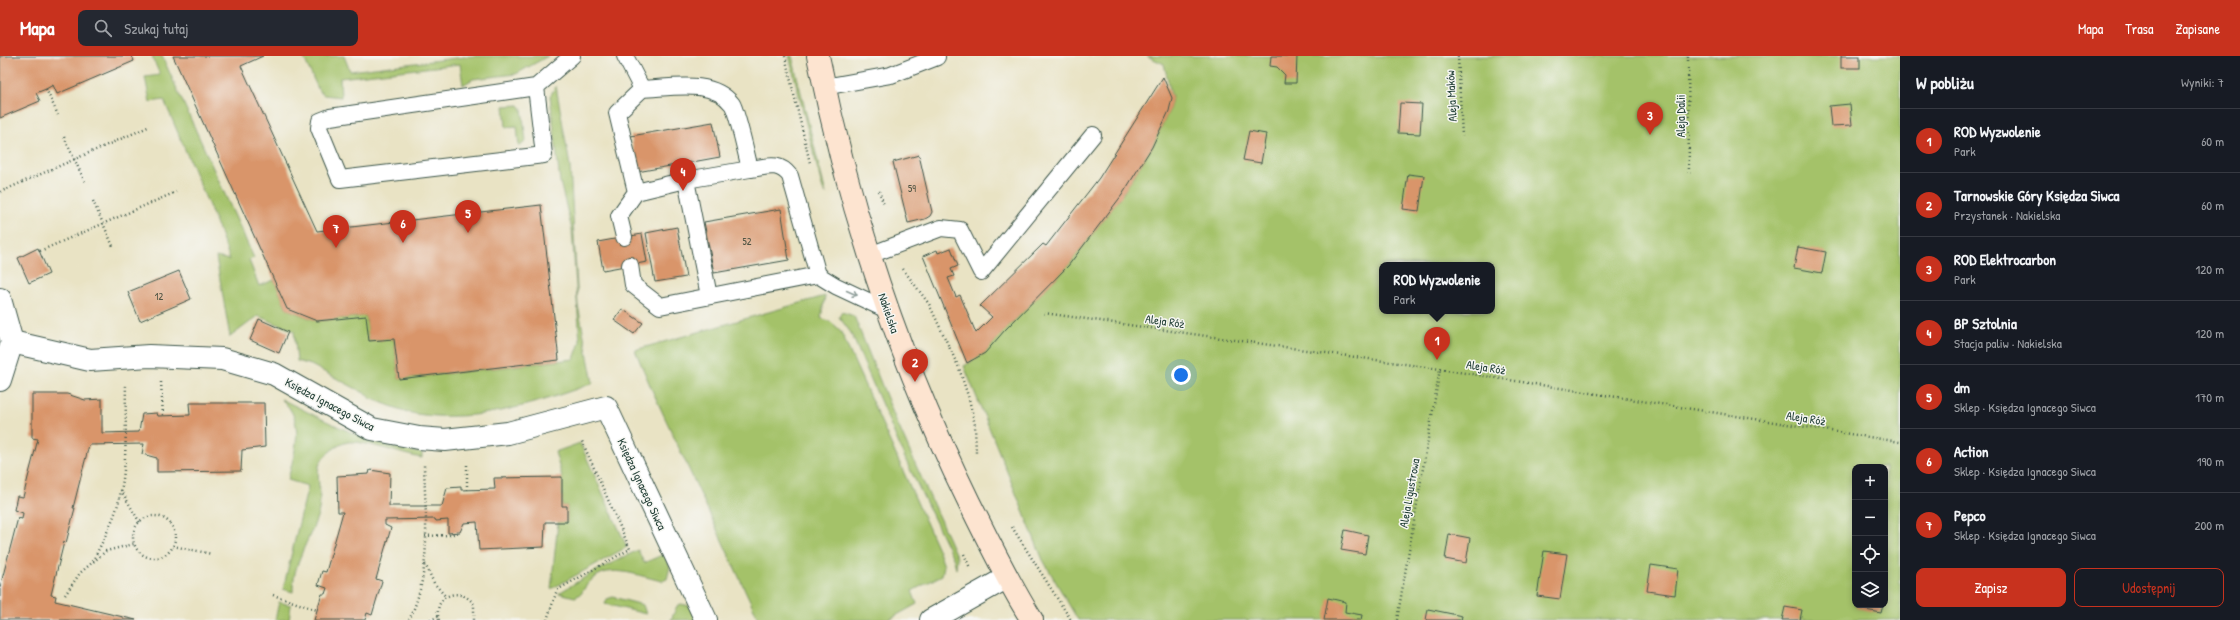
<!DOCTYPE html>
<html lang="pl">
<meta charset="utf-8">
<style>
:root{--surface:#171b24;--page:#242831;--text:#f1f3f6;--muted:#9ea1a6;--line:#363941;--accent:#c8321e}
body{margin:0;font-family:"Patrick Hand",sans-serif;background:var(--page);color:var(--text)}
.controls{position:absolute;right:12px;bottom:12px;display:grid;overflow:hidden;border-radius:8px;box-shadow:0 2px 6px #0003}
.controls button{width:36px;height:36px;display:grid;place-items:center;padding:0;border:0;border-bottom:1px solid var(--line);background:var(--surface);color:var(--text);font:20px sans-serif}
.you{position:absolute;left:1181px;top:319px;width:14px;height:14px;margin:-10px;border:3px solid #fff;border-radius:50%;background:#1a73e8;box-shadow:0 0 0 6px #1a73e833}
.badge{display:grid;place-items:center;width:26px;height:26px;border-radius:50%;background:var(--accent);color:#fff;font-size:13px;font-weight:700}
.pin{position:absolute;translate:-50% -33px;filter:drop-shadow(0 1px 2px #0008)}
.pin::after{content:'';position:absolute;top:21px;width:14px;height:12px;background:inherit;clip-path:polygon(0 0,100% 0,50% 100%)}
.popup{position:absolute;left:1379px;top:206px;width:116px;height:52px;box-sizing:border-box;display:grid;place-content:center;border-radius:8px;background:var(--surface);filter:drop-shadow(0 1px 3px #0005);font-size:13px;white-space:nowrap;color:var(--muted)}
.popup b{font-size:15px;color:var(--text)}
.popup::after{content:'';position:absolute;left:50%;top:100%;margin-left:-8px;border:8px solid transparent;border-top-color:var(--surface)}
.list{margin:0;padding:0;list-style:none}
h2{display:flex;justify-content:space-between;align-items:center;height:52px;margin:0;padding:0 16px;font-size:17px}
h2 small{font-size:13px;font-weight:400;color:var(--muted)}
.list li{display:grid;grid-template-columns:26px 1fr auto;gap:12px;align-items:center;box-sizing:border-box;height:64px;padding:0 16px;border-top:1px solid var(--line)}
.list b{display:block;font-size:15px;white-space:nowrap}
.list p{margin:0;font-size:13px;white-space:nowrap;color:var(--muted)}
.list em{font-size:13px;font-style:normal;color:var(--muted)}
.actions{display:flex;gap:8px;padding:12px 16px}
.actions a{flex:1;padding:9px 0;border:1px solid var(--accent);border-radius:8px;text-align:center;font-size:14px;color:var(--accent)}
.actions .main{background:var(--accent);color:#fff}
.icon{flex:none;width:22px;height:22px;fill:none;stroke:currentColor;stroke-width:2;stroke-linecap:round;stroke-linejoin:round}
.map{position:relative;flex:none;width:1900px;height:564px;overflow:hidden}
header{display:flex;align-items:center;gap:24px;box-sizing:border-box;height:56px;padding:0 20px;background:var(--accent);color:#fff}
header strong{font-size:19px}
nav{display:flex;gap:22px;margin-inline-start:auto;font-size:14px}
.search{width:280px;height:36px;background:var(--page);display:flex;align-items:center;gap:10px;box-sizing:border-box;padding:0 14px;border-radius:8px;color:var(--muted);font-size:15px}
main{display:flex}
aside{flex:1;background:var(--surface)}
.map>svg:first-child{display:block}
.green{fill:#a4c269;stroke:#62804e;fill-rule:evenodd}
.building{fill:#d9956a}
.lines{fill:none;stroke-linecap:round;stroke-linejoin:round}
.lane-casing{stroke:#3d564a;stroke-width:18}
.street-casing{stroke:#3d564a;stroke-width:24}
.secondary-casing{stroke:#3d564a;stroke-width:24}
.path{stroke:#3d564a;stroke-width:2.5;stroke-dasharray:1 3;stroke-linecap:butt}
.lane{stroke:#fff;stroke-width:16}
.street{stroke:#fff;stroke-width:22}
.secondary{stroke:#fde4d0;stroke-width:22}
.oneway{stroke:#8f9e9a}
.labels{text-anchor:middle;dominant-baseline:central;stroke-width:3;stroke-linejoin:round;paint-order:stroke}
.number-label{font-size:10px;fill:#4e5342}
.street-label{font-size:12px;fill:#1f3d34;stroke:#f6f6f2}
</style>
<header>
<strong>Mapa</strong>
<div class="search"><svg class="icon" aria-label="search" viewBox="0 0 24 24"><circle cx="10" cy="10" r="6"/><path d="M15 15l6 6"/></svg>Szukaj tutaj</div>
<nav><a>Mapa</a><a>Trasa</a><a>Zapisane</a></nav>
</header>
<main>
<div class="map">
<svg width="1900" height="564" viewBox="0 0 1900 564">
<rect width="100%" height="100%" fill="#f6f6f2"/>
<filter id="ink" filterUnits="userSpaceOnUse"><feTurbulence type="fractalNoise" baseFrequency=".025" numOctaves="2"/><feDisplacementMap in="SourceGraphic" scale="8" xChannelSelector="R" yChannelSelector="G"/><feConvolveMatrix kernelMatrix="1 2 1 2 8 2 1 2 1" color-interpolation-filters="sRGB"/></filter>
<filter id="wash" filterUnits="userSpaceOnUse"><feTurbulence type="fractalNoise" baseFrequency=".012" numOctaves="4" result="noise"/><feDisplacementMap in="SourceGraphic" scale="16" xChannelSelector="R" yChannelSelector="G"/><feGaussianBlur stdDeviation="0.9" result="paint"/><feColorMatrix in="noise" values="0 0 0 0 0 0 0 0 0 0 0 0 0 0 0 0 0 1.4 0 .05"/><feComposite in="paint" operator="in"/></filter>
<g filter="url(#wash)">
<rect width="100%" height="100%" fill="#e9e3c4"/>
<g class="green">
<path d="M 152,0 L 162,0 L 254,202 L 249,204 L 259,230 L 274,224 L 287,253 L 317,265 L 366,260 L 369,285 L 394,283 L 399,323 L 574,303 L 580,286 L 572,174 L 560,126 L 550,40 L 556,30 L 570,110 L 578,249 L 593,327 C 537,348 477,367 416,358 C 401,355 384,347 369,342 L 368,339 L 311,309 L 297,305 L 294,275 L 258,260 L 230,281 L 216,201 L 230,204 L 218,171 L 164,44 L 150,46 L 145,21 L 160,19 Z"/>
<path d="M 303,0 L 344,0 L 350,15 L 472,0 L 548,0 L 516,18 L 473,23 L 463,29 L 460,8 L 340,22 L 341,41 L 324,39 L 319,35 Z"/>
<path d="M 789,0 L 792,0 L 826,138 L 823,134 Z"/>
<path d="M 1147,0 L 1900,0 L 1900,564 L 1078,564 L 1043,504 L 964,310 L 985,297 L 1005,274 L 1068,210 L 1122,139 L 1152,91 L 1169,55 L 1172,42 L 1164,8 ZM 1382,209 L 1492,209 L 1492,255 L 1382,255 ZM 1855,411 L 1885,411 L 1885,549 L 1855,549 Z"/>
<path d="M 519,49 L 522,53 L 526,85 L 519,91 L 517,70 L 506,71 L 504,50 Z"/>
<path d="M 825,240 L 821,262 L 831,266 L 840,274 L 938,493 L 944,510 L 942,519 L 912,535 L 917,548 L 888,564 L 759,564 L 652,334 L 635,294 Z"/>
<path d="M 842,256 L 854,260 L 895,362 L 957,502 L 956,513 L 954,504 L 907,407 L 851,277 L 839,261 Z"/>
<path d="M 281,343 C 327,365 371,390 422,397 L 422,402 C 403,399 363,384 348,386 C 337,388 322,400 319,410 C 316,421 323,442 318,458 C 310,484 292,508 293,536 L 283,533 L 308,430 L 288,424 C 294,396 307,365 281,343 Z"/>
<path d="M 580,387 L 627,491 L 551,533 L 558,466 L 567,466 L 567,450 L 562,450 L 562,421 L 555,396 Z"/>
<path d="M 638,494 L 644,507 L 664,498 L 670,511 L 667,523 L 662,525 C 630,518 600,502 581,538 L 575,541 L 559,537 L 590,518 Z"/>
<path d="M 613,541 L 643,549 L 646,558 L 605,548 L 607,543 Z"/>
<path d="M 279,546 L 291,549 L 289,564 L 275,564 Z"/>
<path d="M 681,548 L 690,550 L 697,564 L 671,564 L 677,550 Z"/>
</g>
<g id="blocks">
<g class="building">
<path d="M 0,0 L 132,0 L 134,5 L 57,38 L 53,29 L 46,33 L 36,37 L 40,45 L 0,62 Z"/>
<path d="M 173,0 L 263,0 L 241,10 L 317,175 L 541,149 L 559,304 L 399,323 L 394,283 L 369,285 L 366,260 L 317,265 L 287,253 Z"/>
<path d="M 1271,0 L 1297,0 L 1296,27 L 1284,27 L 1285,19 L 1277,11 L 1270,10 Z"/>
<rect x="1841" y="0" width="19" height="12"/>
<path d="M 1163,21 L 1172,42 L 1169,55 L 1152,91 L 1122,139 L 1068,210 L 1005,274 L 985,297 L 967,307 L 923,200 L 937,194 L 938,197 L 951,192 L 958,210 L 951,213 L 954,220 L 948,222 L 956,241 L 960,239 L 976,277 L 992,261 L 980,250 L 1043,188 L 1046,190 L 1099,122 Z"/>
<path d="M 1400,47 L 1422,48 L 1420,78 L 1398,77 Z"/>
<path d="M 1850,48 L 1852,69 L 1831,70 L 1829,50 Z"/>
<path d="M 713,66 L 720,101 L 637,116 L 631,80 Z"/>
<path d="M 1249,75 L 1266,78 L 1261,107 L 1243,104 Z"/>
<path d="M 919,99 L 932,156 L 930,160 L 925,163 L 908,167 L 893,106 Z"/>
<path d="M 1408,118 L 1424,120 L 1419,155 L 1403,153 Z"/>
<path d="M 781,153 L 789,204 L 714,217 L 704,166 Z"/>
<path d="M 677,171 L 686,221 L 655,226 L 646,177 Z"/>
<path d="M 642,178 L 647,206 L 603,214 L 598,186 Z"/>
<path d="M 1798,191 L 1826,196 L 1822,217 L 1794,212 Z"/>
<path d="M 38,192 L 49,218 L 29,227 L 18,202 Z"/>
<path d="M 179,215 L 191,243 L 140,265 L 128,236 Z"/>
<path d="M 622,253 L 643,267 L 634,278 L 614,264 Z"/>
<path d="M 259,263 L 288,276 L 279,297 L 250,284 Z"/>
<path d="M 32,338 L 67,338 L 85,344 L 102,343 L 102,377 L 139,376 L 142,358 L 157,357 L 158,360 L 190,359 L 189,347 L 264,347 L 265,391 L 242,394 L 241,415 L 157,416 L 157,402 L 142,398 L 144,388 L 89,389 L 73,452 L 75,452 L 66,487 L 64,486 L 51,539 L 56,540 L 55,545 L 136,564 L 0,564 L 0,531 L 18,462 L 22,463 L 23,457 L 14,454 L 17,440 L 23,441 L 38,383 L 32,382 Z"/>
<path d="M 370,414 L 390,417 L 389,450 L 442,450 L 447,432 L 461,431 L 461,434 L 495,433 L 494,422 L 562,421 L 562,450 L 567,450 L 567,466 L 545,466 L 544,491 L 479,494 L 477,466 L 464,467 L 460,476 L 448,477 L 448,464 L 436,465 L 435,463 L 385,464 L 385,469 L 391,472 L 376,523 L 382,525 L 372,559 L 367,557 L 365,564 L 314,564 L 322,538 L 325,538 L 327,532 L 318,529 L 322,515 L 326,516 L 343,456 L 338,456 L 337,420 L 369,418 Z"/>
<path d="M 1345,474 L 1368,479 L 1365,498 L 1341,494 Z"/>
<path d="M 1449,478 L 1470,482 L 1466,507 L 1445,503 Z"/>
<path d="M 1544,495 L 1567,498 L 1560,543 L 1537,540 Z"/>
<path d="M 1651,509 L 1678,513 L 1675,539 L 1647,535 Z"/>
<path d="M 1328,542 L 1346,546 L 1345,556 L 1362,559 L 1361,564 L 1324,564 Z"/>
<path d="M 1857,549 L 1883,549 L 1881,557 L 1856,552 Z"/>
<path d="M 1785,551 L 1802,554 L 1800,564 L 1782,564 Z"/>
<path d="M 1428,553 L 1462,560 L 1461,564 L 1426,564 Z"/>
</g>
</g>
</g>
<g filter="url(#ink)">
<use href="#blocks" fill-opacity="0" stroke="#3d564a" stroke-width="1"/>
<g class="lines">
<g class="lane-casing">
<g id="lane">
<path d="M 625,0 L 642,33"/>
<path d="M 536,31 L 544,99 L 340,123 L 319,72 L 320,65 L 330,61 L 536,31 L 572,0"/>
<path d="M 824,31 L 891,19 L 937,1"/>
<path d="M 686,124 L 709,240"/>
<path d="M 636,136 L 686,124 L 750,113"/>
<path d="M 624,181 L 619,160 L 636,136 L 617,57 L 642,33 C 670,32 712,22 732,48 C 737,55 747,101 750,113 C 767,111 778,105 790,120 L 818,219"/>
<path d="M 870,199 L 941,172 L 960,174 L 981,216 L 1093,79"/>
<path d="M 630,209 L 633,229 L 660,250 L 818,219 L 836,230 L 887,254"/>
</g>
</g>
<g class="street-casing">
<g id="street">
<path d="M 0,243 L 12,286 L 0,324"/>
<path d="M 12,286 L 90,304 L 149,300 L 222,303 L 274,318 L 372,373 L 419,382 L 445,384 L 508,377 L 606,351 L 706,564"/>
<path d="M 931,564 L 1006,522"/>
</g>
</g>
<g class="secondary-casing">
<path id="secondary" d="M 818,0 C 849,154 899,304 969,446 C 989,486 1008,526 1032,564"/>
</g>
<g class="path">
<path d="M 785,0 L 810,107"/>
<path d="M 1458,0 L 1462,80"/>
<path d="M 1688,0 L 1689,120"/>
<path d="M 46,33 L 58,59"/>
<path d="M 64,81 L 85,126"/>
<path d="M 879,135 L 884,149"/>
<path d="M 0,136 L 148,71"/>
<path d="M 93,145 L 113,190"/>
<path d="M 40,195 L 176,136"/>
<path d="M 903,213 L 929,248 L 959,312 L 969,343 L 975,369 L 976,397"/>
<path d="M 1044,257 L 1440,313 L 1900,386"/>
<path d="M 161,326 L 163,360"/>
<path d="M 121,434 L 140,467"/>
<path d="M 467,434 L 467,409"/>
<circle cx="154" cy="481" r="21"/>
<path d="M 1012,471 L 1071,564"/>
<path d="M 425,480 L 449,479 L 460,476"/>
<path d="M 173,490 L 212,498"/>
<path d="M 964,498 L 970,512"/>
<path d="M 93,505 C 103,484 115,463 120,440 C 128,404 125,364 126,327"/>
<path d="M 425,508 L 434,527 L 446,541"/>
<path d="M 65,539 L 80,517 L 106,495 L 134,488"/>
<path d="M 273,539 L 317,554"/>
<path d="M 409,564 C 433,515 425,460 424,408"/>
<path d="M 430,564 L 438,561"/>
<path d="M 439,564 C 432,540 459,529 474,548 L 474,564"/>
<path d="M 547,564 L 557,534 L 630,493 L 581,383"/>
<path d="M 1397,564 L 1440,313"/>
</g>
<use href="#lane" class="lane"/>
<use href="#street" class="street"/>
<use href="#secondary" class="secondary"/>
</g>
<defs><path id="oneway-shaft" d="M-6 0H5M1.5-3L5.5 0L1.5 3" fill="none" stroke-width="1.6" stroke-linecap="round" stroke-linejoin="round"/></defs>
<use class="oneway" href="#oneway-shaft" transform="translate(852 237) rotate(24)"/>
</g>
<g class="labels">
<g class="number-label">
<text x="912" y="132">59</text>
<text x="747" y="185">52</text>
<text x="159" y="240">12</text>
</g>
<g class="street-label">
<text transform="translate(1451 40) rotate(-93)">Aleja Maków</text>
<text transform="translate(1680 60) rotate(-90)">Aleja Dalii</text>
<text transform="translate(889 257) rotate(71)">Nakielska</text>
<text transform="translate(1165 265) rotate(8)">Aleja Róż</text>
<text transform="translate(1486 311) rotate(9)">Aleja Róż</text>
<text transform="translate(330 348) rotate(28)">Księdza Ignacego Siwca</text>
<text transform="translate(1806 362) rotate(9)">Aleja Róż</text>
<text transform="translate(642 428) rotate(65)">Księdza Ignacego Siwca</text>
<text transform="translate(1409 437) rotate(-80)">Aleja Ligustrowa</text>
</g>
</g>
</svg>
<div class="controls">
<button>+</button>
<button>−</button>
<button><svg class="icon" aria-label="locate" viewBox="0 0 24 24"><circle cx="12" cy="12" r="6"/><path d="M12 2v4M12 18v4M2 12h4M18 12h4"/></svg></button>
<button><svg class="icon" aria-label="layers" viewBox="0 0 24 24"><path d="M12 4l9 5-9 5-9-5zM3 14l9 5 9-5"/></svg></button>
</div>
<div class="you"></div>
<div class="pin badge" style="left:1437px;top:304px">1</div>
<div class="popup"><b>ROD Wyzwolenie</b>Park</div>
<div class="pin badge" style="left:915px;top:326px">2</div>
<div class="pin badge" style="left:1650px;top:79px">3</div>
<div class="pin badge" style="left:683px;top:135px">4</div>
<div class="pin badge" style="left:468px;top:177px">5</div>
<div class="pin badge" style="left:403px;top:187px">6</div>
<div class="pin badge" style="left:336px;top:192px">7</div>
</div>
<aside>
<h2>W pobliżu<small>Wyniki: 7</small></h2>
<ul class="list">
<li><span class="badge">1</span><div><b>ROD Wyzwolenie</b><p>Park</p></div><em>60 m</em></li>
<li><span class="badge">2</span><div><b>Tarnowskie Góry Księdza Siwca</b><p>Przystanek · Nakielska</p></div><em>60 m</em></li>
<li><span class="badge">3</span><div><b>ROD Elektrocarbon</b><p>Park</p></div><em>120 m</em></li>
<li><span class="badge">4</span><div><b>BP Sztolnia</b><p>Stacja paliw · Nakielska</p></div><em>120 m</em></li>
<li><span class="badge">5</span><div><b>dm</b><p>Sklep · Księdza Ignacego Siwca</p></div><em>170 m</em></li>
<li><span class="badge">6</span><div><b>Action</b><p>Sklep · Księdza Ignacego Siwca</p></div><em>190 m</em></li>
<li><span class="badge">7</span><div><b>Pepco</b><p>Sklep · Księdza Ignacego Siwca</p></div><em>200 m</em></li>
</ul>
<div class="actions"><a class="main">Zapisz</a><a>Udostępnij</a></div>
</aside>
</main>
